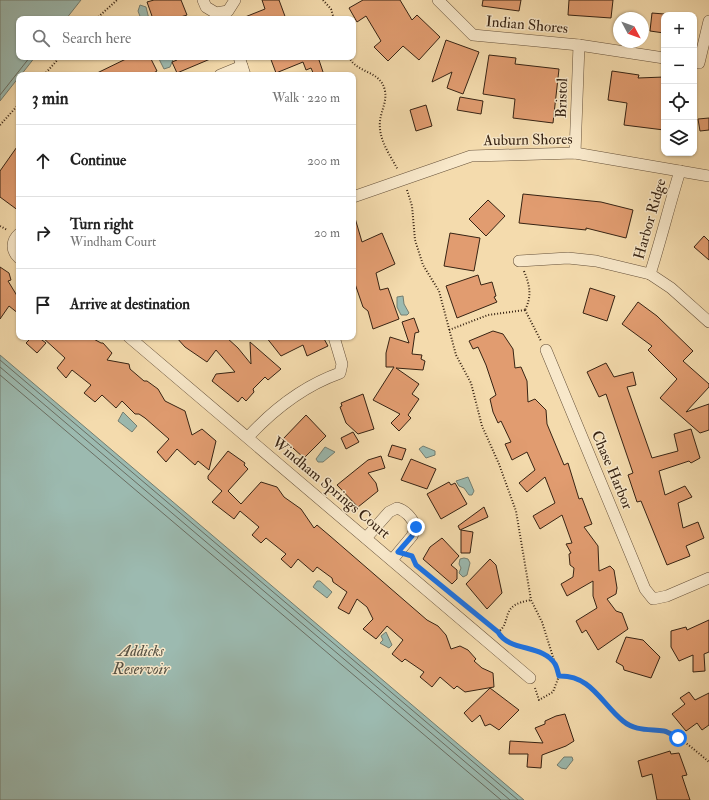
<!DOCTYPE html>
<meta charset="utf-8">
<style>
:root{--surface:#fff;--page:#f6f6f6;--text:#222;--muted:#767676;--line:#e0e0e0}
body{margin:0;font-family:"IM FELL Double Pica",serif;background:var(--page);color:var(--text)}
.controls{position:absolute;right:12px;top:12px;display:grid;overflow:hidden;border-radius:8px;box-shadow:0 1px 3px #0004}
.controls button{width:36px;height:36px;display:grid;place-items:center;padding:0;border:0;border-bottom:1px solid var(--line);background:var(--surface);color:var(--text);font:20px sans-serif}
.compass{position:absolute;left:613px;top:12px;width:36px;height:36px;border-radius:50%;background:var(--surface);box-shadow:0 1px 3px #0004;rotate:131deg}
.stop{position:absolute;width:12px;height:12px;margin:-9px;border:3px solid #1a73e8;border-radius:50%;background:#fff}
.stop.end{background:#1a73e8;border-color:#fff;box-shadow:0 1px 4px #0008}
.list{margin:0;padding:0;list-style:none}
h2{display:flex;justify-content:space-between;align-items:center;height:52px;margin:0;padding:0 16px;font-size:17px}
h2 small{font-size:13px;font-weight:400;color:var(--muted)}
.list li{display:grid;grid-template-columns:26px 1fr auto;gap:12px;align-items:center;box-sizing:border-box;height:72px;padding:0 16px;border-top:1px solid var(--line)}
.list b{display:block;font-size:15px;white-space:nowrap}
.list p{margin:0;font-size:13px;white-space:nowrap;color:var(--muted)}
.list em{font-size:13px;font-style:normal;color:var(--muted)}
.icon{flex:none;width:22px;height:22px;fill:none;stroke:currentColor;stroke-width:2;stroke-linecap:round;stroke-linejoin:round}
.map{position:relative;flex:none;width:709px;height:800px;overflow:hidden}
.search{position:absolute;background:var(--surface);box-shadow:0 1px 3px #0004;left:16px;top:16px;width:340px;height:44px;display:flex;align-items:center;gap:10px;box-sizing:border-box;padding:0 14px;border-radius:8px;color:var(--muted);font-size:15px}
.panel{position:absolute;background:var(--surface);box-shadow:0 1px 3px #0004;left:16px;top:72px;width:340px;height:268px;border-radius:8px}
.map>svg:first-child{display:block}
.water{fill:#9cbab0;stroke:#747e71}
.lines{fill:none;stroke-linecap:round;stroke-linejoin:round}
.shore{stroke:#6a6e62;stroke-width:1}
.building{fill:#e19c70;stroke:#372313}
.street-casing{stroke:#66513a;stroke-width:12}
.path{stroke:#372313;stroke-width:2;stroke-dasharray:1 2;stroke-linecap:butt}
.street{stroke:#f8e8ca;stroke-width:11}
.route{stroke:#1a73e8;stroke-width:5}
.labels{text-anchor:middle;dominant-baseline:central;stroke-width:3;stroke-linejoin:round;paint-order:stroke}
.street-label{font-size:15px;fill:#372313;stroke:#f8e8ca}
.water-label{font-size:16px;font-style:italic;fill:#555042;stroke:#f8e8ca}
</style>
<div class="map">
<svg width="709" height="800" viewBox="0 0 709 800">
<rect width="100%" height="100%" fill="#f4dbad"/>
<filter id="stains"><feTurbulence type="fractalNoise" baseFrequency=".005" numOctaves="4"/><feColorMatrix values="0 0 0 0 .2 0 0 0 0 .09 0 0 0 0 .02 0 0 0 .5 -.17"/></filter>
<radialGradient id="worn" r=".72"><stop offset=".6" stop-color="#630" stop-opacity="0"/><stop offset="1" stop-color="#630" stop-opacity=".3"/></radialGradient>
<g class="water">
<path d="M 0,0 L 81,0 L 66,19 L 19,19 L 19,57 L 35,57 L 21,75 L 19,75 L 19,77 L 0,101 Z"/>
<path d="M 140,5 L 146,7 L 149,19 L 141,19 L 138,11 Z"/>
<path d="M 158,57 L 174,57 L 170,67 L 164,69 Z"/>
<path d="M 403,296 L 404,304 L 409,313 L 407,315 L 401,315 L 397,307 L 397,297 Z"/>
<path d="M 0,355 L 524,800 L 0,800 Z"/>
<path d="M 123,412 L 137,426 L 132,432 L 118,421 Z"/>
<path d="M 423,446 L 435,451 L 435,455 L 426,458 L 419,449 Z"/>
<path d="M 325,447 L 335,452 L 323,462 L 318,462 L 316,459 Z"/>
<path d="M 468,477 L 474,491 L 472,495 L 469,495 L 464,488 L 459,486 L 456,481 Z"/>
<path d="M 464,558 L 468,559 L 470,563 L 467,575 L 463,577 L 459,573 L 461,568 L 459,564 L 460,559 Z"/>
<path d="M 317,581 L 320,581 L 332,592 L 327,598 L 313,587 Z"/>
<path d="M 386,632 L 392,645 L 389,648 L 380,643 L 383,640 L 381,636 Z"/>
<path d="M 564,757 L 572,757 L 573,760 L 566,769 L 561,768 L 557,765 Z"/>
</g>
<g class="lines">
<g class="shore">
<path d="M 0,95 L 30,57"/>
<path d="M 0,360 L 518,800"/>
<path d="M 0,367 L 510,800"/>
<path d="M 0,375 L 501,800"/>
</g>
</g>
<g class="building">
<path d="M 154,0 L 181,0 L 187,15 L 174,19 L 153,19 L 147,2 Z"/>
<path d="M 262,0 L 279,0 L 286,19 L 240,19 L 265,9 Z"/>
<path d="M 363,0 L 400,0 L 412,20 L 417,15 L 440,37 L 419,60 L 403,46 L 388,61 L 374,47 L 381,41 L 366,16 L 357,22 L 349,8 Z"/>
<path d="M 483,0 L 521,0 L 519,11 L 482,6 Z"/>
<path d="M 569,0 L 613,0 L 611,18 L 568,15 Z"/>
<path d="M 652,13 L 664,14 L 664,33 L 650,31 Z"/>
<path d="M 446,40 L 479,52 L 463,94 L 447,88 L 452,72 L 432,82 Z"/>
<path d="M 489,55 L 516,58 L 515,64 L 559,69 L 553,123 L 513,118 L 515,99 L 483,94 Z"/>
<path d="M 130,57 L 150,57 L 157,71 L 150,75 L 93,75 Z"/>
<path d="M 176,57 L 215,57 L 177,73 L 172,62 L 177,60 Z"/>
<path d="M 270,57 L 318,57 L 324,75 L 314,75 L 311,68 L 306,70 L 303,62 L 276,73 Z"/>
<path d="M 612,71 L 639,75 L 638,78 L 664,77 L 664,130 L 624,125 L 627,103 L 608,100 Z"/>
<path d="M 460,97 L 483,101 L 481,114 L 457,110 Z"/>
<path d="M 426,105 L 432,126 L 416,131 L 410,110 Z"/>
<path d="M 709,118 L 709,130 L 700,131 L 698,119 Z"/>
<path d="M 19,144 L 19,211 L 0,197 L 0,171 Z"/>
<path d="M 523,194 L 601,202 L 633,210 L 626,238 L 586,228 L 586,230 L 519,223 Z"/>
<path d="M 488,200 L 505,216 L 486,236 L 469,219 Z"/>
<path d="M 355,218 L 362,242 L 382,233 L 395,264 L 376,273 L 380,290 L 388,288 L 399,319 L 373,329 L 368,311 L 363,307 L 353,278 L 353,219 Z"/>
<path d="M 450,233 L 480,238 L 474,271 L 444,266 Z"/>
<path d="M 704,236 L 709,241 L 709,260 L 694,247 Z"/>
<path d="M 0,267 L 9,273 L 11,280 L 8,281 L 19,299 L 19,314 L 9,306 L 0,319 Z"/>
<path d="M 478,275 L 481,285 L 492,282 L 496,296 L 494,297 L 497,302 L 457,318 L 446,286 Z"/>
<path d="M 590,288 L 615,296 L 607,321 L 583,313 Z"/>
<path d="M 638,302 L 657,316 L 693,351 L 683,361 L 709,384 L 709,387 L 686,412 L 709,404 L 709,430 L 700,433 L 660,398 L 677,379 L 648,350 L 652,346 L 622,324 Z"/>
<path d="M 414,318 L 419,332 L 415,333 L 412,354 L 422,355 L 421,359 L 425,361 L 423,370 L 396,368 L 419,384 L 412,394 L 419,399 L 408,415 L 411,418 L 399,431 L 391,423 L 400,414 L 373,400 L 394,367 L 386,367 L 386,353 L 390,337 L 409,343 L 402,322 Z"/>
<path d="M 493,331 L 503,334 L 513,349 L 515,368 L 521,367 L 527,381 L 528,402 L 535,399 L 546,410 L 547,424 L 564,465 L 568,463 L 579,499 L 582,498 L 592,524 L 584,527 L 598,546 L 599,571 L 610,566 L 614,570 L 617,588 L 616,594 L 607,599 L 616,611 L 622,613 L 628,629 L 598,650 L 586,630 L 582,633 L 576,621 L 597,608 L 593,596 L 593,581 L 567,596 L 561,584 L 573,577 L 574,568 L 570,565 L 569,554 L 571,553 L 566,544 L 572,543 L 562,515 L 540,529 L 533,516 L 555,503 L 545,477 L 527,492 L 519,483 L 535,470 L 527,452 L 512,460 L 505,444 L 511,442 L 501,421 L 498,423 L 493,412 L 490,399 L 496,395 L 486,365 L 478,347 L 473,349 L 469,341 Z"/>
<path d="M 32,337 L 38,337 L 46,343 L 37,353 L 26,343 Z"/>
<path d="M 42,337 L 90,337 L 101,343 L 103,343 L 112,353 L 107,360 L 129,364 L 130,369 L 144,381 L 147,381 L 158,389 L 165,401 L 185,411 L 192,435 L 202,429 L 216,441 L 209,470 L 198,461 L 195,465 L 177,449 L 166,462 L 157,452 L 169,439 L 145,418 L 139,414 L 135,414 L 122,401 L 116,408 L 102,395 L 95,402 L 84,393 L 91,385 L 72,370 L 66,378 L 57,368 L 65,358 Z"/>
<path d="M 176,337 L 226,337 L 238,348 L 251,364 L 250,342 L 281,369 L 268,380 L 265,377 L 253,389 L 254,392 L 246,401 L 242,397 L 238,402 L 212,381 L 216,374 L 235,372 L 216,350 L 207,362 L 185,347 Z"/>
<path d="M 266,337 L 323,337 L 328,346 L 307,356 L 303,345 L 281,356 Z"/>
<path d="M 606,363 L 614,377 L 633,372 L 636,385 L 627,387 L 652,458 L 678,451 L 674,434 L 691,429 L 700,458 L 691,463 L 689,461 L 659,471 L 665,495 L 685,486 L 692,497 L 678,503 L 683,528 L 698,522 L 704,538 L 686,546 L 690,556 L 667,565 L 641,501 L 637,502 L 628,475 L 633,473 L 606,394 L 599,397 L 587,372 Z"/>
<path d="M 363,394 L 374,429 L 358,434 L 346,423 L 340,407 L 342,406 L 341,403 Z"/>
<path d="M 306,415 L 326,436 L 304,458 L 283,439 Z"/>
<path d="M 353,432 L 359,442 L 346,449 L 341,438 Z"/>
<path d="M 392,445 L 406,449 L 402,460 L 388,456 Z"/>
<path d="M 228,451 L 245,463 L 244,465 L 248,469 L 228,491 L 241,504 L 261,482 L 277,487 L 284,497 L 301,509 L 314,528 L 317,525 L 330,536 L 427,620 L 438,626 L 446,635 L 451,649 L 460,646 L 468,650 L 476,659 L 474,661 L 482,668 L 493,673 L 494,687 L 465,692 L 457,686 L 454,689 L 440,677 L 432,687 L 420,677 L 424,672 L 405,659 L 402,662 L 392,654 L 403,640 L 387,626 L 376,639 L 363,629 L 373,619 L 367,607 L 357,599 L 349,614 L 338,608 L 347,592 L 333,582 L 332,578 L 317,567 L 313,572 L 298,559 L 291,568 L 281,559 L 286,554 L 266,538 L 261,543 L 252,535 L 259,527 L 240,511 L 234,519 L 212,502 L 222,491 L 208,479 L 208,476 Z"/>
<path d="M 381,456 L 385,468 L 368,473 L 376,483 L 378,491 L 358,507 L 337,485 L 368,460 Z"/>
<path d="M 411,459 L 436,469 L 427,489 L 401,480 Z"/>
<path d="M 449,482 L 451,485 L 455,483 L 467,504 L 441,519 L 427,494 Z"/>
<path d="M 484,507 L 488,517 L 460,530 L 458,526 Z"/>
<path d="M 461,530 L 473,532 L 470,553 L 461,553 Z"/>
<path d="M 442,538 L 459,556 L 451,565 L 457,570 L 457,579 L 452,584 L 423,559 L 430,547 Z"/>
<path d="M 490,559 L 496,565 L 502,593 L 487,609 L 466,584 Z"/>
<path d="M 709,620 L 709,652 L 704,654 L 705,671 L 693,672 L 693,655 L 679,661 L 671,647 L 671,631 L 686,627 L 687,630 Z"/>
<path d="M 626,637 L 643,640 L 660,657 L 651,678 L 624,670 L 623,666 L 616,662 Z"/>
<path d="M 490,688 L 519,710 L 499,730 L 490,724 L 485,726 L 480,715 L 472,722 L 464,713 Z"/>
<path d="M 689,692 L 695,700 L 709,693 L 709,725 L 702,730 L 697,723 L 686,731 L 672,714 L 685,704 L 680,698 Z"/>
<path d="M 565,714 L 574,741 L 566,746 L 542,755 L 541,768 L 527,767 L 528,754 L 509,754 L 510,741 L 543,743 L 535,728 L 545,724 L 545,721 L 556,716 Z"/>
<path d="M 670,751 L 671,754 L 679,753 L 687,775 L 682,776 L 690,800 L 657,800 L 652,774 L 642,777 L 638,761 Z"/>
</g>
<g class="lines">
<g class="street-casing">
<g id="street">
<path d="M 203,0 L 206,7 L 216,13 L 228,11 L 235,0"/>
<path d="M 438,0 L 473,35 L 579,45 L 664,58"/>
<path d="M 239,57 L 245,75"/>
<path d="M 694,62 L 699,63 L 709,21"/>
<path d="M 220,75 L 242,66"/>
<path d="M 575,153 L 579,45"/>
<path d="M 353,197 L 471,156 L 575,153 L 709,176"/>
<path d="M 19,234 C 11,241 11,251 19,258"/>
<path d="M 519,261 L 568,258 L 596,261 L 650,274 L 671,288 L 709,322"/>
<path d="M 650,274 C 661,240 669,206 680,171"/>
<path d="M 129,337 L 530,678"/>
<path d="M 546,350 L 645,589 L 653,599 L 667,596 L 709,578"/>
<path d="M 248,437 C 274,409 303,386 340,373 L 342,364 L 334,337"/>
<path d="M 366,538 L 389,512 L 397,508 C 407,511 412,518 416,527 L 412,536 L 392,560"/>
</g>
</g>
<g class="path">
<path d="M 323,0 L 331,9 L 334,19"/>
<path d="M 96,19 L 117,0"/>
<path d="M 349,57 C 357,74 381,70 385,91 C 387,102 381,111 380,121 C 378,139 390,155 398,170"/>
<path d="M 44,75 L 60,57"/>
<path d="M 0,125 L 19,104"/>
<path d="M 407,190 L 412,206 L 415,240 L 423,265 L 439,291 L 456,355 L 471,383 L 482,426 L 499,464 L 516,511 L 531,600 L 542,622 L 559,676 L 553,692 L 539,700 L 535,688"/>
<path d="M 0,226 L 7,230"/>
<path d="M 524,271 C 530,286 532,296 525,310"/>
<path d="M 525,310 L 541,341"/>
<path d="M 449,330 L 488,315 L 525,310"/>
<path d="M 410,555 L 416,565 L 498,632 C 513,622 498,605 531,600"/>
<path d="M 498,632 C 506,647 529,646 543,653 C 547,656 551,660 555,663"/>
<path d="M 559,676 C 591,675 602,703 622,720 C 637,733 651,727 666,732 C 682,738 696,751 709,762"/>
</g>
<use href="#street" class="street"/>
</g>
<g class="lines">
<path class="route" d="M 416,527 L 412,536 L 398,552 L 412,556 L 416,565 L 498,632 C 509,652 543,644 555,664 C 557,667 558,673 559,676 C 591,675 601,703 623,721 C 635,731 649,729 664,731 C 669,732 674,736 678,738"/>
</g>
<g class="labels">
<g class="street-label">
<text transform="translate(527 25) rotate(5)">Indian Shores</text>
<text transform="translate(562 98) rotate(-88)">Bristol</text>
<text transform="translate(528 140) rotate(-1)">Auburn Shores</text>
<text transform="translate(650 219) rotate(-74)">Harbor Ridge</text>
<text transform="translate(612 470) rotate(67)">Chase Harbor</text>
<text transform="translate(331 488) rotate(40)">Windham Springs Court</text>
</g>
<g class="water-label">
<text x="141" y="651">Addicks<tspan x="141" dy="18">Reservoir</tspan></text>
</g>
</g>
<rect width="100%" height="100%" filter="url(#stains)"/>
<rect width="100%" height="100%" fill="url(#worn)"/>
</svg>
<div class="controls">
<button>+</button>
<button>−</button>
<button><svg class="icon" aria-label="locate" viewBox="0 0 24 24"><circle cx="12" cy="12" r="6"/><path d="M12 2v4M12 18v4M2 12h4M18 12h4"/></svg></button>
<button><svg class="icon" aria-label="layers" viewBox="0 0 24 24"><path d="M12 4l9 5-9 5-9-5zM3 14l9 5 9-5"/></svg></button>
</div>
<svg class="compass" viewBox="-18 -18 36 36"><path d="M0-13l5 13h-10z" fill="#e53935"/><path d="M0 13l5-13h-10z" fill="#767676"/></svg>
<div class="stop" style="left:678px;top:738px"></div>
<div class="stop end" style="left:416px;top:527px"></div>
<div class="search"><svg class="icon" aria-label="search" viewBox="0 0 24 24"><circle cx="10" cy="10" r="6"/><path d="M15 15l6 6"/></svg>Search here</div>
<section class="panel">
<h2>3 min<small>Walk · 220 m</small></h2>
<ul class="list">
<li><svg class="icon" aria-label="ahead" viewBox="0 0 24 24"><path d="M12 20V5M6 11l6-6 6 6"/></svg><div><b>Continue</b></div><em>200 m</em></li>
<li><svg class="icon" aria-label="right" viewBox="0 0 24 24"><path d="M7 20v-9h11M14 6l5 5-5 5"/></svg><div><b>Turn right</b><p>Windham Court</p></div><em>20 m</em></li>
<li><svg class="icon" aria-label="arrive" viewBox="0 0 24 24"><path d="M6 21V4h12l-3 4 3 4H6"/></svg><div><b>Arrive at destination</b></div></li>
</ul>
</section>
</div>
